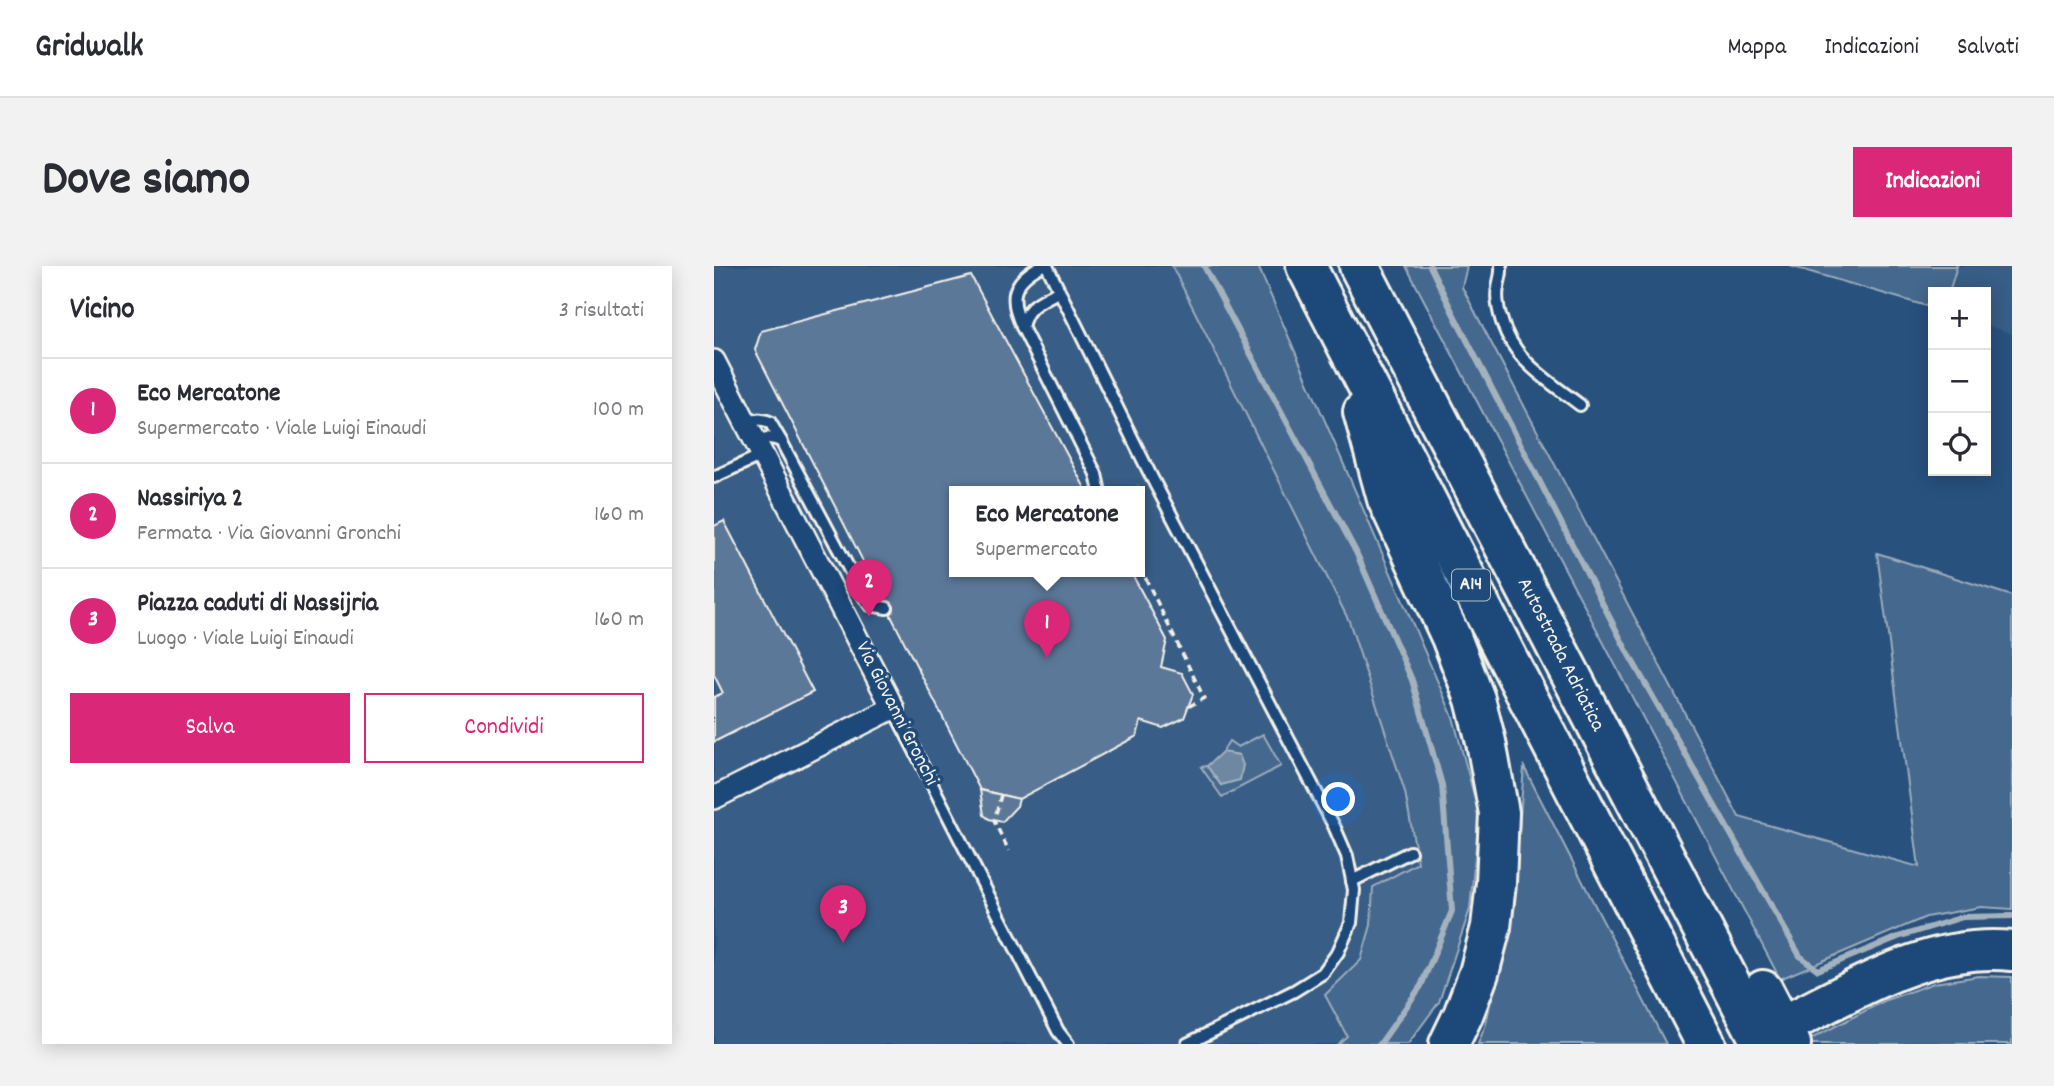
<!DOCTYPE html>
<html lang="it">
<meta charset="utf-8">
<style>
:root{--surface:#fff;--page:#f2f2f3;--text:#2b2b33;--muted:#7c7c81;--line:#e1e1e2;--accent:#db2777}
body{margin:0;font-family:Dekko,sans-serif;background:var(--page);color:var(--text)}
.controls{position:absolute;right:21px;top:21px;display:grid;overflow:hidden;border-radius:0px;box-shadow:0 4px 18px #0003}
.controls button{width:63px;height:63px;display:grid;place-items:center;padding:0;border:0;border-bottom:2px solid var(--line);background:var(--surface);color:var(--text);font:35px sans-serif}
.you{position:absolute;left:625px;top:534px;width:24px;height:24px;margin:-18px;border:5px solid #fff;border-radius:50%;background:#1a73e8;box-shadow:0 0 0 10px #1a73e833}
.badge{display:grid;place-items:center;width:46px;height:46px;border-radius:50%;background:var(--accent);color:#fff;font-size:23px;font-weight:700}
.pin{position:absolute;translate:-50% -58px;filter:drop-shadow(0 2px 4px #0008)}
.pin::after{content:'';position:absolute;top:37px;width:24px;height:21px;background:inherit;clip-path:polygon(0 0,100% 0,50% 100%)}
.popup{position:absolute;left:235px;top:220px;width:196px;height:91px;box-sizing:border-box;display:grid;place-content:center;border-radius:0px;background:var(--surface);filter:drop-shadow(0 2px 5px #0005);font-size:23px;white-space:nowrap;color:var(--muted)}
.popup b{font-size:26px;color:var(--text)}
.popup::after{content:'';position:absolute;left:50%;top:100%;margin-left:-14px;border:14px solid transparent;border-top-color:var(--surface)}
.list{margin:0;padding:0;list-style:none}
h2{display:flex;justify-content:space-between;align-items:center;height:91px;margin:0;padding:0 28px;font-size:30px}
h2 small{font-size:23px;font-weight:400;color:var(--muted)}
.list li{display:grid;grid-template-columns:46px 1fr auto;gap:21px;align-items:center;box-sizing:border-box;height:105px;padding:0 28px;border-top:2px solid var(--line)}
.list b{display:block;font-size:26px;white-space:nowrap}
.list p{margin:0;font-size:23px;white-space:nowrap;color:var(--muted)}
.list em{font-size:23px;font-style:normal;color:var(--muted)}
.actions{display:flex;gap:14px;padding:21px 28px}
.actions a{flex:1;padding:16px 0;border:2px solid var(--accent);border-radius:0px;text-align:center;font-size:24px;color:var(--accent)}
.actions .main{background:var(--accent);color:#fff}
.icon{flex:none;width:38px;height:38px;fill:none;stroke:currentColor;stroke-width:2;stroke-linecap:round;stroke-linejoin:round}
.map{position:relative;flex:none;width:1298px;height:778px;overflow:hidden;border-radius:0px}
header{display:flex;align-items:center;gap:42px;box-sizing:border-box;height:98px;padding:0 35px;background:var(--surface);border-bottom:2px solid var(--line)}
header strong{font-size:33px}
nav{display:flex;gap:38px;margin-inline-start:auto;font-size:24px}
.intro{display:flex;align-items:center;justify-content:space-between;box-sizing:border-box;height:168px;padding:0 42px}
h1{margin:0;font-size:49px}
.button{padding:18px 32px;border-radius:0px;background:var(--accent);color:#fff;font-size:24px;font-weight:700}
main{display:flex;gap:42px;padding:0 42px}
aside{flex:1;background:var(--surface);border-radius:0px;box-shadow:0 4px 18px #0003}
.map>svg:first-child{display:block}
.built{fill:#375d86;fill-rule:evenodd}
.green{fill:#45688e;stroke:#9cacbb;stroke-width:2}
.water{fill:#6e88a2;stroke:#a4b2be;stroke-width:2}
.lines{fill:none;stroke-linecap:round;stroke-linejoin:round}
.stream{stroke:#a4b2be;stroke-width:6}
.building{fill:#5b7899;stroke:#f4f1e8;stroke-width:2}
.lane-casing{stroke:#f4f1e8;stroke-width:16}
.street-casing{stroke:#f4f1e8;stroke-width:26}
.highway-casing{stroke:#f4f1e8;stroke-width:44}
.path{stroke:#f4f1e8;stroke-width:3.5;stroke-dasharray:7 5;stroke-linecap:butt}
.lane{stroke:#1f4a7a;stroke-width:10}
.street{stroke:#1f4a7a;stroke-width:21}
.highway{stroke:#1f4a7a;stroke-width:38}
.labels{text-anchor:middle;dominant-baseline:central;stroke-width:7;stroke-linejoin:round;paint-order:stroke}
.shield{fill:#1f4a7a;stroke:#b4bfc7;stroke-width:2}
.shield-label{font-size:19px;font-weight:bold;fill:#f4f1e8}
.street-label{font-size:21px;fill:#f4f1e8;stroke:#1f4a7a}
</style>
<header>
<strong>Gridwalk</strong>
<nav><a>Mappa</a><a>Indicazioni</a><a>Salvati</a></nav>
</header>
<div class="intro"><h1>Dove siamo</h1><a class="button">Indicazioni</a></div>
<main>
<aside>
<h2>Vicino<small>3 risultati</small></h2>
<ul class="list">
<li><span class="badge">1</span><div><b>Eco Mercatone</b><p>Supermercato · Viale Luigi Einaudi</p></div><em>100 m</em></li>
<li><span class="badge">2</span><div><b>Nassiriya 2</b><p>Fermata · Via Giovanni Gronchi</p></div><em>160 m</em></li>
<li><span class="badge">3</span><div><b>Piazza caduti di Nassijria</b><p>Luogo · Viale Luigi Einaudi</p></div><em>160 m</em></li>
</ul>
<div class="actions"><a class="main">Salva</a><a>Condividi</a></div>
</aside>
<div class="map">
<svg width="1298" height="778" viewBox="0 0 1298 778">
<rect width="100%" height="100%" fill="#28517e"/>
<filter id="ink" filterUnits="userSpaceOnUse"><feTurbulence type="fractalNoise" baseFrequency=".0143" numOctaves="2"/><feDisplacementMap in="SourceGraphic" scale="14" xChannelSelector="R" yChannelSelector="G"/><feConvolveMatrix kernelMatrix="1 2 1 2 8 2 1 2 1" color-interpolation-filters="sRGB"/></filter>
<g filter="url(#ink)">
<g class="built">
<path d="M 0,0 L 458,0 L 635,355 L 691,527 L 704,597 L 659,621 L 657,659 L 647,694 L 611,729 L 633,770 L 624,778 L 0,778 ZM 240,226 L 426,226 L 426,306 L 240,306 Z"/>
<path d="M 1243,0 L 1298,0 L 1298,68 L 1272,59 L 1272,26 L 1235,26 Z"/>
</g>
<g class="green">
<path d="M 458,0 L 544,0 L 739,451 L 765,548 L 756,643 L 725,736 L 694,778 L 624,778 L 633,770 L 611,729 L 647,694 L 657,659 L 659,621 L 704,597 L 691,526 L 635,355 Z"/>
<path d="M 692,0 L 753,0 L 748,21 L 1025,551 L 1205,601 L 1163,287 L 1298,330 L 1298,643 L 1267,641 L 1212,651 L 1066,713 Z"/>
<path d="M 1076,0 L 1243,0 L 1235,26 L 1219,26 L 1219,42 Z"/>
<path d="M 549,468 L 567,500 L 508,531 L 487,501 L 493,500 L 507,519 L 525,489 L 508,486 L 515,475 L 524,481 Z"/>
<path d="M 810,501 L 952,778 L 764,778 L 772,758 L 800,626 Z"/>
<path d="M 1265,710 L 1298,711 L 1298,778 L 1097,778 L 1095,774 L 1172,734 L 1220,717 Z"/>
</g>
<path class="water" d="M 508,486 L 525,489 L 529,499 L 526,514 L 507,519 L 493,500 Z"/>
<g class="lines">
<g class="stream">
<path d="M 490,0 L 642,286 L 698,414 L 728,519 L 738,645 L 707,720 L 666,778"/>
<path d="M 716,0 L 738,45 L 914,387 L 1086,690 L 1104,704 L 1184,671 L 1249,651 L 1298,650"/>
</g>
</g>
<g class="building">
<path d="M 257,10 L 373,226 L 240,226 L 240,306 L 417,306 L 453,374 L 447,401 L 468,407 L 479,428 L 470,452 L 449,462 L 427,455 L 423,470 L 305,533 L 266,524 L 41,84 L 47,65 Z"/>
<path d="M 10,255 L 99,426 L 0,476 L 0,431 L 9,427 L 0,409 L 0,260 Z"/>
<path d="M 266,524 L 305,533 L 303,540 L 288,556 L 275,553 L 270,549 Z"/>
</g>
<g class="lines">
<g class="lane-casing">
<g id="lane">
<path d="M 327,0 C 297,16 295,32 308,61 L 382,208 L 386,226"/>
<path d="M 333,0 L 438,212 L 620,560 L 633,590 L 640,624 L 637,657 L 624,686 L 609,707 L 580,725 L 473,778"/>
<path d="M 787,0 C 788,9 785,13 784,22 C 782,29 784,42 786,49 C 797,93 832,113 866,139"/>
<path d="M 308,61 C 313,38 327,36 345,25"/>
<path d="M 32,158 C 41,152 47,153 56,156 L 67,175 C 58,171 51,171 41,175"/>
<path d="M 67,175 L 150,331 L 156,339 L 173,342"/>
<path d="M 0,211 L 48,189"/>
<path d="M 179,442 L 344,765 L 354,778"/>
<path d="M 638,615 L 696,586"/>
</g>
</g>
<g class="street-casing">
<path id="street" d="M 0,95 L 179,442 L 0,532"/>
</g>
<g class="highway-casing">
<g id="highway">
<path d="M 592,0 L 992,778"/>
<path d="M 645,0 L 1048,778"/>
<path d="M 649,146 L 673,233 L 737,371 L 761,433 L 772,476 L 785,547 L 782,617 L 777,661 L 765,707 L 749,749 L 735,778"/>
<path d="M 1049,724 L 1077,778"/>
<path d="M 1080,754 C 1148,720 1218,677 1298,685"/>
</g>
</g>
<g class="path">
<path d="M 414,226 L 424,219"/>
<path d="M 426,301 L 490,432 L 474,441"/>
<path d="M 287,529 L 280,555 L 295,585"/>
</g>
<use href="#lane" class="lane"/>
<use href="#street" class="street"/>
<use href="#highway" class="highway"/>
</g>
</g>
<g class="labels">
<rect class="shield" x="738" y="303.5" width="38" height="31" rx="5"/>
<g class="shield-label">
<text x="757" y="319">A14</text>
</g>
<g class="street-label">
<text transform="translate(846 389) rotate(63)">Autostrada Adriatica</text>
<text transform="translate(182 448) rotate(63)">Via Giovanni Gronchi</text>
</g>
</g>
</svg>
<div class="controls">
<button>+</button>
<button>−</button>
<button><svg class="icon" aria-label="locate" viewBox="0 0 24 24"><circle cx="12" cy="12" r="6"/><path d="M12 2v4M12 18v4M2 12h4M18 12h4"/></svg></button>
</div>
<div class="you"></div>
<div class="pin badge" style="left:333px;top:392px">1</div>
<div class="popup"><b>Eco Mercatone</b>Supermercato</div>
<div class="pin badge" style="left:155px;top:351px">2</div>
<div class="pin badge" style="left:129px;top:677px">3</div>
</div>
</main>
